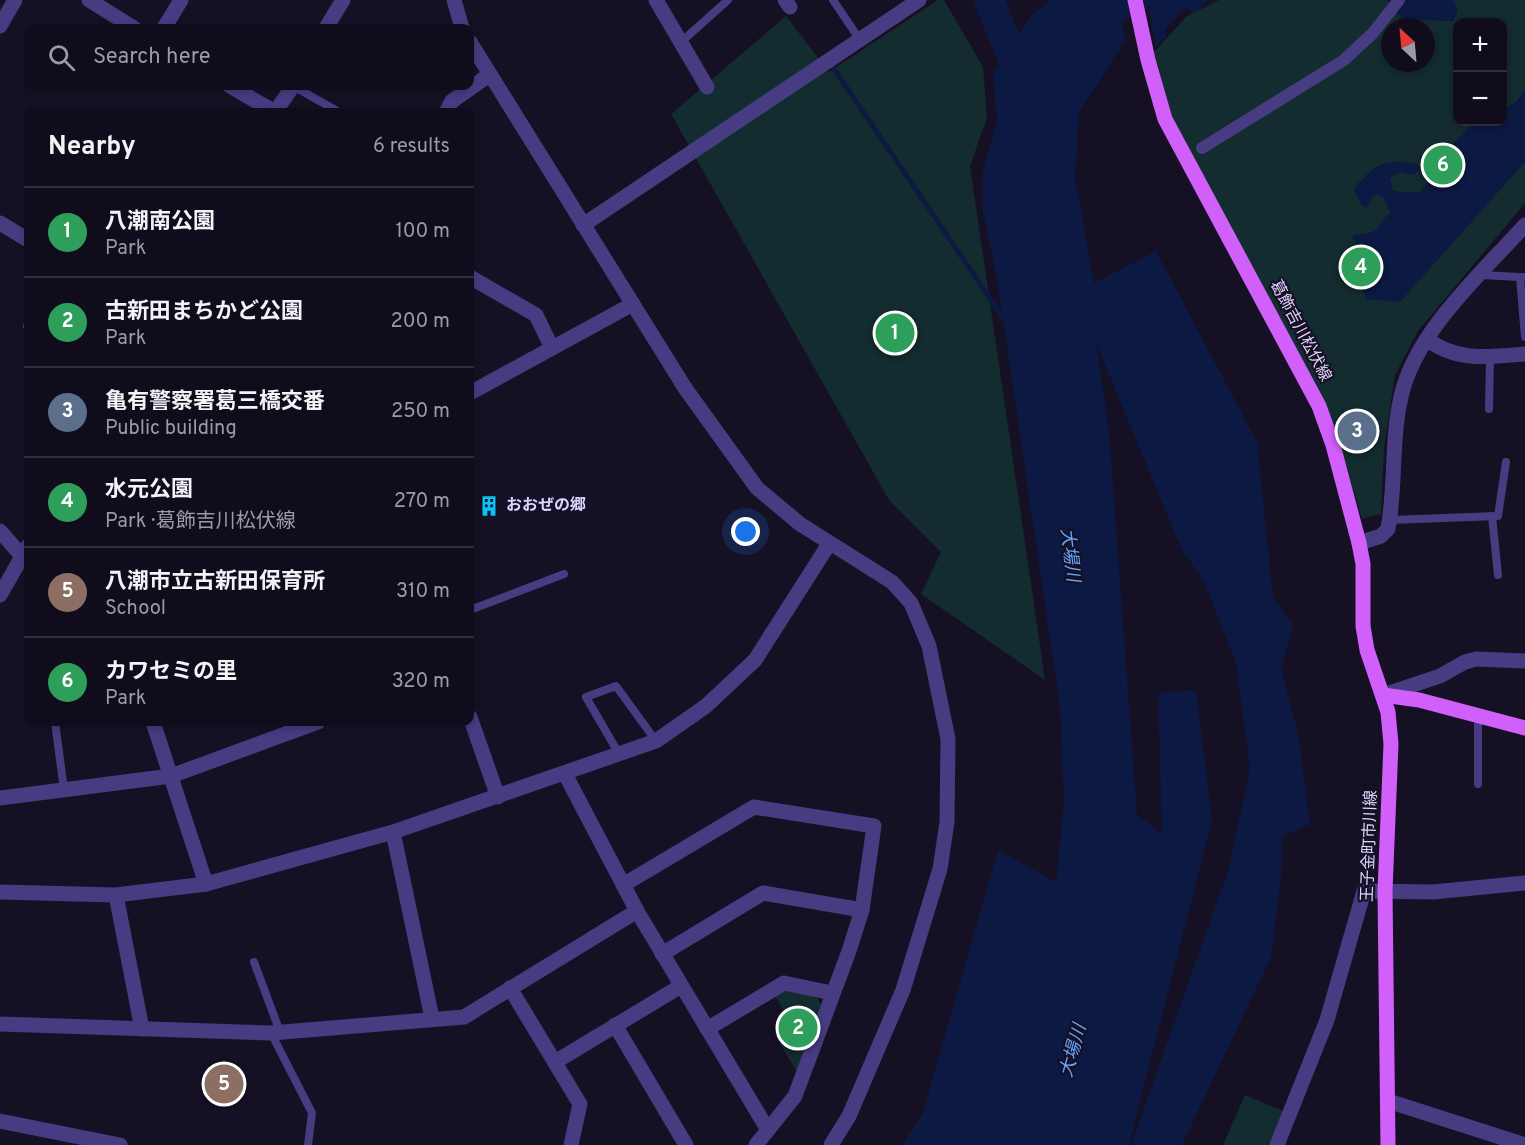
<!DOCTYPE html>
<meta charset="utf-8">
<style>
:root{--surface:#100c1c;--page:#191525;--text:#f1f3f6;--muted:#9c9ba3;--line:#302c3b;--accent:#b45309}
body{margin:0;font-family:Overpass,"Noto Sans JP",sans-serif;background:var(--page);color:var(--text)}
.controls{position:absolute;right:18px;top:18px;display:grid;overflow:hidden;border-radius:12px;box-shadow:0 3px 9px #0003}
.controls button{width:54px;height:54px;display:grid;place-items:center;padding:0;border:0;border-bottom:2px solid var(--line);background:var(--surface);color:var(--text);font:30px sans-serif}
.compass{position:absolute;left:1381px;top:18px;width:54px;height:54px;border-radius:50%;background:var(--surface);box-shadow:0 3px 9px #0003;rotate:334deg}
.you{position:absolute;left:746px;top:532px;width:21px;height:21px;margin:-15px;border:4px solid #fff;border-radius:50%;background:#1a73e8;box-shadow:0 0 0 9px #1a73e833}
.badge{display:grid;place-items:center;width:39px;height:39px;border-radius:50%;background:var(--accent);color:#fff;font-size:20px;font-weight:700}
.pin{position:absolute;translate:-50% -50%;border:3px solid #fff;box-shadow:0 2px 6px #0006}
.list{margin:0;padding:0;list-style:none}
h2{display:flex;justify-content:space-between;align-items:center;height:78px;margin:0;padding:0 24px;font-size:26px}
h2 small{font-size:20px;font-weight:400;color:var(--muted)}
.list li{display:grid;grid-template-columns:39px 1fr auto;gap:18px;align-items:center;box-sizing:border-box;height:90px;padding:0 24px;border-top:2px solid var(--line)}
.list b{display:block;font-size:22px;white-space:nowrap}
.list p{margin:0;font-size:20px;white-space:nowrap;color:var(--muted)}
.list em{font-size:20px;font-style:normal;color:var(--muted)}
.icon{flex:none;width:33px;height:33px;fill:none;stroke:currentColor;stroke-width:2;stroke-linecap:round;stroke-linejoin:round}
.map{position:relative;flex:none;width:1525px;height:1145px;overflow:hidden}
.search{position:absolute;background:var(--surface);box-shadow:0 3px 9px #0003;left:24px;top:24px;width:450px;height:66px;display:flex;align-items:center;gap:15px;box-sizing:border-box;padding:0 21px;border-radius:12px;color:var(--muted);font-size:22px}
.panel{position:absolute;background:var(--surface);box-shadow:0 3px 9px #0003;left:24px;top:108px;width:450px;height:618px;border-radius:12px}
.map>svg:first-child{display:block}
.green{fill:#132c2f;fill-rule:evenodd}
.water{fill:#0c1942}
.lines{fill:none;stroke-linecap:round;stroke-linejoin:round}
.stream{stroke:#0c1942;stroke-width:5}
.river{stroke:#0c1942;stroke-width:30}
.service{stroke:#473c82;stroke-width:8}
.pedestrian{stroke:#473c82;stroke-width:12}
.minor{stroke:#473c82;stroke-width:15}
.tertiary{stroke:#473c82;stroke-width:15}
.primary{stroke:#d15ffa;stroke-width:15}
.labels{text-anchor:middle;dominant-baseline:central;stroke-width:4.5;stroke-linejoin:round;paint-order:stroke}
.street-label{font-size:16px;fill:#ded5fe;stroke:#161025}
.poi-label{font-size:16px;font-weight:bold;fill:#ded5fe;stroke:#161025;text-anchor:start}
.water-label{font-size:18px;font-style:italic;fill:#66a5fa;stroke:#161025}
</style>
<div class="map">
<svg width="1525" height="1145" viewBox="0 0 1525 1145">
<rect width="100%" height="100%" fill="#161025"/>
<g class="green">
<path d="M 938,0 L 944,0 L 983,67 L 987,118 L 970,166 L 1045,680 L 921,594 L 941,552 L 889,500 L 671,114 L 786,16 L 829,72 Z"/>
<path d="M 1219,0 L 1525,0 L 1525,203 L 1418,331 L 1395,375 L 1384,448 L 1381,514 L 1362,519 L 1338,438 L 1162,97 L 1153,53 L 1187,16 ZM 1458,22 L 1502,22 L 1502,122 L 1458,122 ZM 1390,27 L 1426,27 L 1426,63 L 1390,63 Z"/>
<path d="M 782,989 L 817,997 L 821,1005 L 797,1072 L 774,1034 L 790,1022 L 774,994 Z"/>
<path d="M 1245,1095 L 1285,1112 L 1271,1145 L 1223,1145 Z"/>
</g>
<g class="water">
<path d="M 1050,0 L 1118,0 L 1125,41 L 1079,112 L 1075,178 L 1094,283 L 1156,251 L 1257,442 L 1273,597 L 1293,626 L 1281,669 L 1298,733 L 1310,824 L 1282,836 L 1281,878 L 1271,957 L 1182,1145 L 1131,1145 L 1229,868 L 1250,768 L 1236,663 L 1204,582 L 1181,548 L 1096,343 L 1109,430 L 1137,815 L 1162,834 L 1158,693 L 1196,690 L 1212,820 L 1129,1145 L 903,1145 L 923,1112 L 998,850 L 1056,882 L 1064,803 L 1060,708 L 998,285 L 983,212 L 983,170 L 997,122 L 993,74 L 1030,17 Z"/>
<path d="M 1147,0 L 1209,0 L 1194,13 L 1185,8 L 1165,29 L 1166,36 L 1156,46 Z"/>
<path d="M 1387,0 L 1453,0 L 1458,11 L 1453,21 L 1403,20 Z"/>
<path d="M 1525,89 L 1525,162 L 1400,302 L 1366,299 L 1361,284 L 1364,267 L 1362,251 L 1352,237 C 1358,233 1366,235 1372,232 C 1381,228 1382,218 1390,213 L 1384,198 L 1377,194 L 1372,198 L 1367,208 L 1362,206 L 1354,190 C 1356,184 1359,183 1363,179 C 1379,159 1394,160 1418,164 L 1421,169 L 1413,175 L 1400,172 L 1390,179 L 1393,191 L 1419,193 L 1431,179 L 1429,167 L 1475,122 L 1502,122 L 1503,110 L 1517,101 Z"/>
</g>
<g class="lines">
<path class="stream" d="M 832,66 L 1002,316"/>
<g class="river">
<path d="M 989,0 L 1024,86"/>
<path d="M 1088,28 L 1107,10 L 1134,0"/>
</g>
<g class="service">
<path d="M 833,0 L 860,40"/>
<path d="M 681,42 L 728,0"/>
<path d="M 293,86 L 339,112"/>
<path d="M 1481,275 L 1520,277"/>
<path d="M 1525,277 L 1520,277 L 1525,337"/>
<path d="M 27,326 L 28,323"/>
<path d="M 1489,409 L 1490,357"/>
<path d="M 1492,516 L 1498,575"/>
<path d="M 1390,520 L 1498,516 L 1506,462"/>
<path d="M 470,610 L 564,574"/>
<path d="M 55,722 L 64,790"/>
<path d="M 619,754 L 586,697 L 616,686 L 656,741"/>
<path d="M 1478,784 L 1478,716"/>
<path d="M 254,962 L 280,1032"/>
<path d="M 271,1033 L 312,1113 L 308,1145"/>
</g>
<path class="pedestrian" d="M 1202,148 L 1344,60 L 1373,33 L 1399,0"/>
<g class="minor">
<path d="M 89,0 L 134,28"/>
<path d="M 454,0 L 462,28"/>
<path d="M 656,0 L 707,87"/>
<path d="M 785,0 L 790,7"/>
<path d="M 0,26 L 15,0"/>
<path d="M 164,28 L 181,0"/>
<path d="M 326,28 L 343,0"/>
<path d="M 470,42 L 685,388 L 757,488 L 800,524 L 892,582 L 911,603 L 929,646 L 948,739 L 947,822 L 940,869 L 903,990 L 849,1116 L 831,1145"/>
<path d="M 230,86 L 275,112"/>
<path d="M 275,112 L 293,86"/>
<path d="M 446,112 L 452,101 L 489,75"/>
<path d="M 0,223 L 28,240"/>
<path d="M 583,225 L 919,0"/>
<path d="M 470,277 L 536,315 L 552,348"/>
<path d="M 1427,339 C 1456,362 1490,357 1525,354"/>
<path d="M 470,393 L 631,305"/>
<path d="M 0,531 L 28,563"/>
<path d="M 0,595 L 28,546"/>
<path d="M 1383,695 L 1440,676 L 1465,662 L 1476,659 L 1525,661"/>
<path d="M 470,717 L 498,797"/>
<path d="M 153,722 L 206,884"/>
<path d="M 565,774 L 637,911 L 768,1130"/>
<path d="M 0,798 L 171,776 L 318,722"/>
<path d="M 393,832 L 432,1018"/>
<path d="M 623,885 L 754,807 L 874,826 L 862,910 L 849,951 L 795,1096 L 756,1145"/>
<path d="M 0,892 L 116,895 L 206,884 L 393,832 L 656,741 L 706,706 L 755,660 L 829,544"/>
<path d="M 116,895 L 142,1029"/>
<path d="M 662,954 L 763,893 L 862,910"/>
<path d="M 510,988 L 580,1104 L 571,1145"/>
<path d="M 0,1024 L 271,1033 L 464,1017 L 637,911"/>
<path d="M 615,1025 L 686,1145"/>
<path d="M 707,1029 L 784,983 L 832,993"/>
<path d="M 555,1062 L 681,986"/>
<path d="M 1388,1101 L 1525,1145"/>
<path d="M 0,1121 L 120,1145"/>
<path d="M 1277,1145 L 1327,1020 L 1364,891 L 1433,892 L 1525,883"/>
</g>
<path class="tertiary" d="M 1359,543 L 1381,536 L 1388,529 C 1396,485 1391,440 1401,397 C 1415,332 1482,273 1525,225"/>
<g class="primary">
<path d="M 1135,0 L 1148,60 L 1165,119 L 1319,406 L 1333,445 L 1359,543 L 1363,564 L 1363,626 L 1367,650 L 1388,712 L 1391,744 L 1385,891 L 1388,1145"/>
<path d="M 1383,695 L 1419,700 L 1525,728"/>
</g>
</g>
<defs>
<g id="building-bare" transform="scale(1.62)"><path d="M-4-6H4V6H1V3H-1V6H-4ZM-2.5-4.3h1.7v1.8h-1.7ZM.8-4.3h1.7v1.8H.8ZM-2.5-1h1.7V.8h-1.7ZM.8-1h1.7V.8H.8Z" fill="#08c4f6" stroke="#161025" stroke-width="2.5" paint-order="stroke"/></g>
</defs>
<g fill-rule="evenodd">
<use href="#building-bare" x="489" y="506"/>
</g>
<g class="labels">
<g class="street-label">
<text transform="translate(1300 331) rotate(62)">葛飾吉川松伏線</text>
<text transform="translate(1370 846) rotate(-88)">王子金町市川線</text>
</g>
<g class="poi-label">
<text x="506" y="506">おおぜの郷</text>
</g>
<g class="water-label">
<text transform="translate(1069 555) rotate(83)">大場川</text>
<text transform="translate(1074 1051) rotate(-74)">大場川</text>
</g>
</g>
</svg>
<div class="controls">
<button>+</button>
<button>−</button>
</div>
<svg class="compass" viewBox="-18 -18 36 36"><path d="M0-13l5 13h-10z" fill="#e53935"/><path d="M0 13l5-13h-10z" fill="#9c9ba3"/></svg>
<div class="you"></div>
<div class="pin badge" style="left:895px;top:333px;background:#2e9e5b">1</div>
<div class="pin badge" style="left:798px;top:1028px;background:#2e9e5b">2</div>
<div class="pin badge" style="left:1357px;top:431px;background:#5c6f8a">3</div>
<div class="pin badge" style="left:1361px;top:267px;background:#2e9e5b">4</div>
<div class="pin badge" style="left:224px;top:1084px;background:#8d6e63">5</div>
<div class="pin badge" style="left:1443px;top:165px;background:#2e9e5b">6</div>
<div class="search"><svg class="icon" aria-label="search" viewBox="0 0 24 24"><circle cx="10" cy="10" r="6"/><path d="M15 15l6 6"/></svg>Search here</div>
<section class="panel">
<h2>Nearby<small>6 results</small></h2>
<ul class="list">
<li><span class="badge" style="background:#2e9e5b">1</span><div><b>八潮南公園</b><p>Park</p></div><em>100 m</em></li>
<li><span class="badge" style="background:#2e9e5b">2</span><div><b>古新田まちかど公園</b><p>Park</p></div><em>200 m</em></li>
<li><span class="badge" style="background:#5c6f8a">3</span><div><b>亀有警察署葛三橋交番</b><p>Public building</p></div><em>250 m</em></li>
<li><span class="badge" style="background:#2e9e5b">4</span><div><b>水元公園</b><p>Park · 葛飾吉川松伏線</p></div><em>270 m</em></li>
<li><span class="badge" style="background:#8d6e63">5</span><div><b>八潮市立古新田保育所</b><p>School</p></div><em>310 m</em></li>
<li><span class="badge" style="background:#2e9e5b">6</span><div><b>カワセミの里</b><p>Park</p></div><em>320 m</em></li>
</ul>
</section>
</div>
